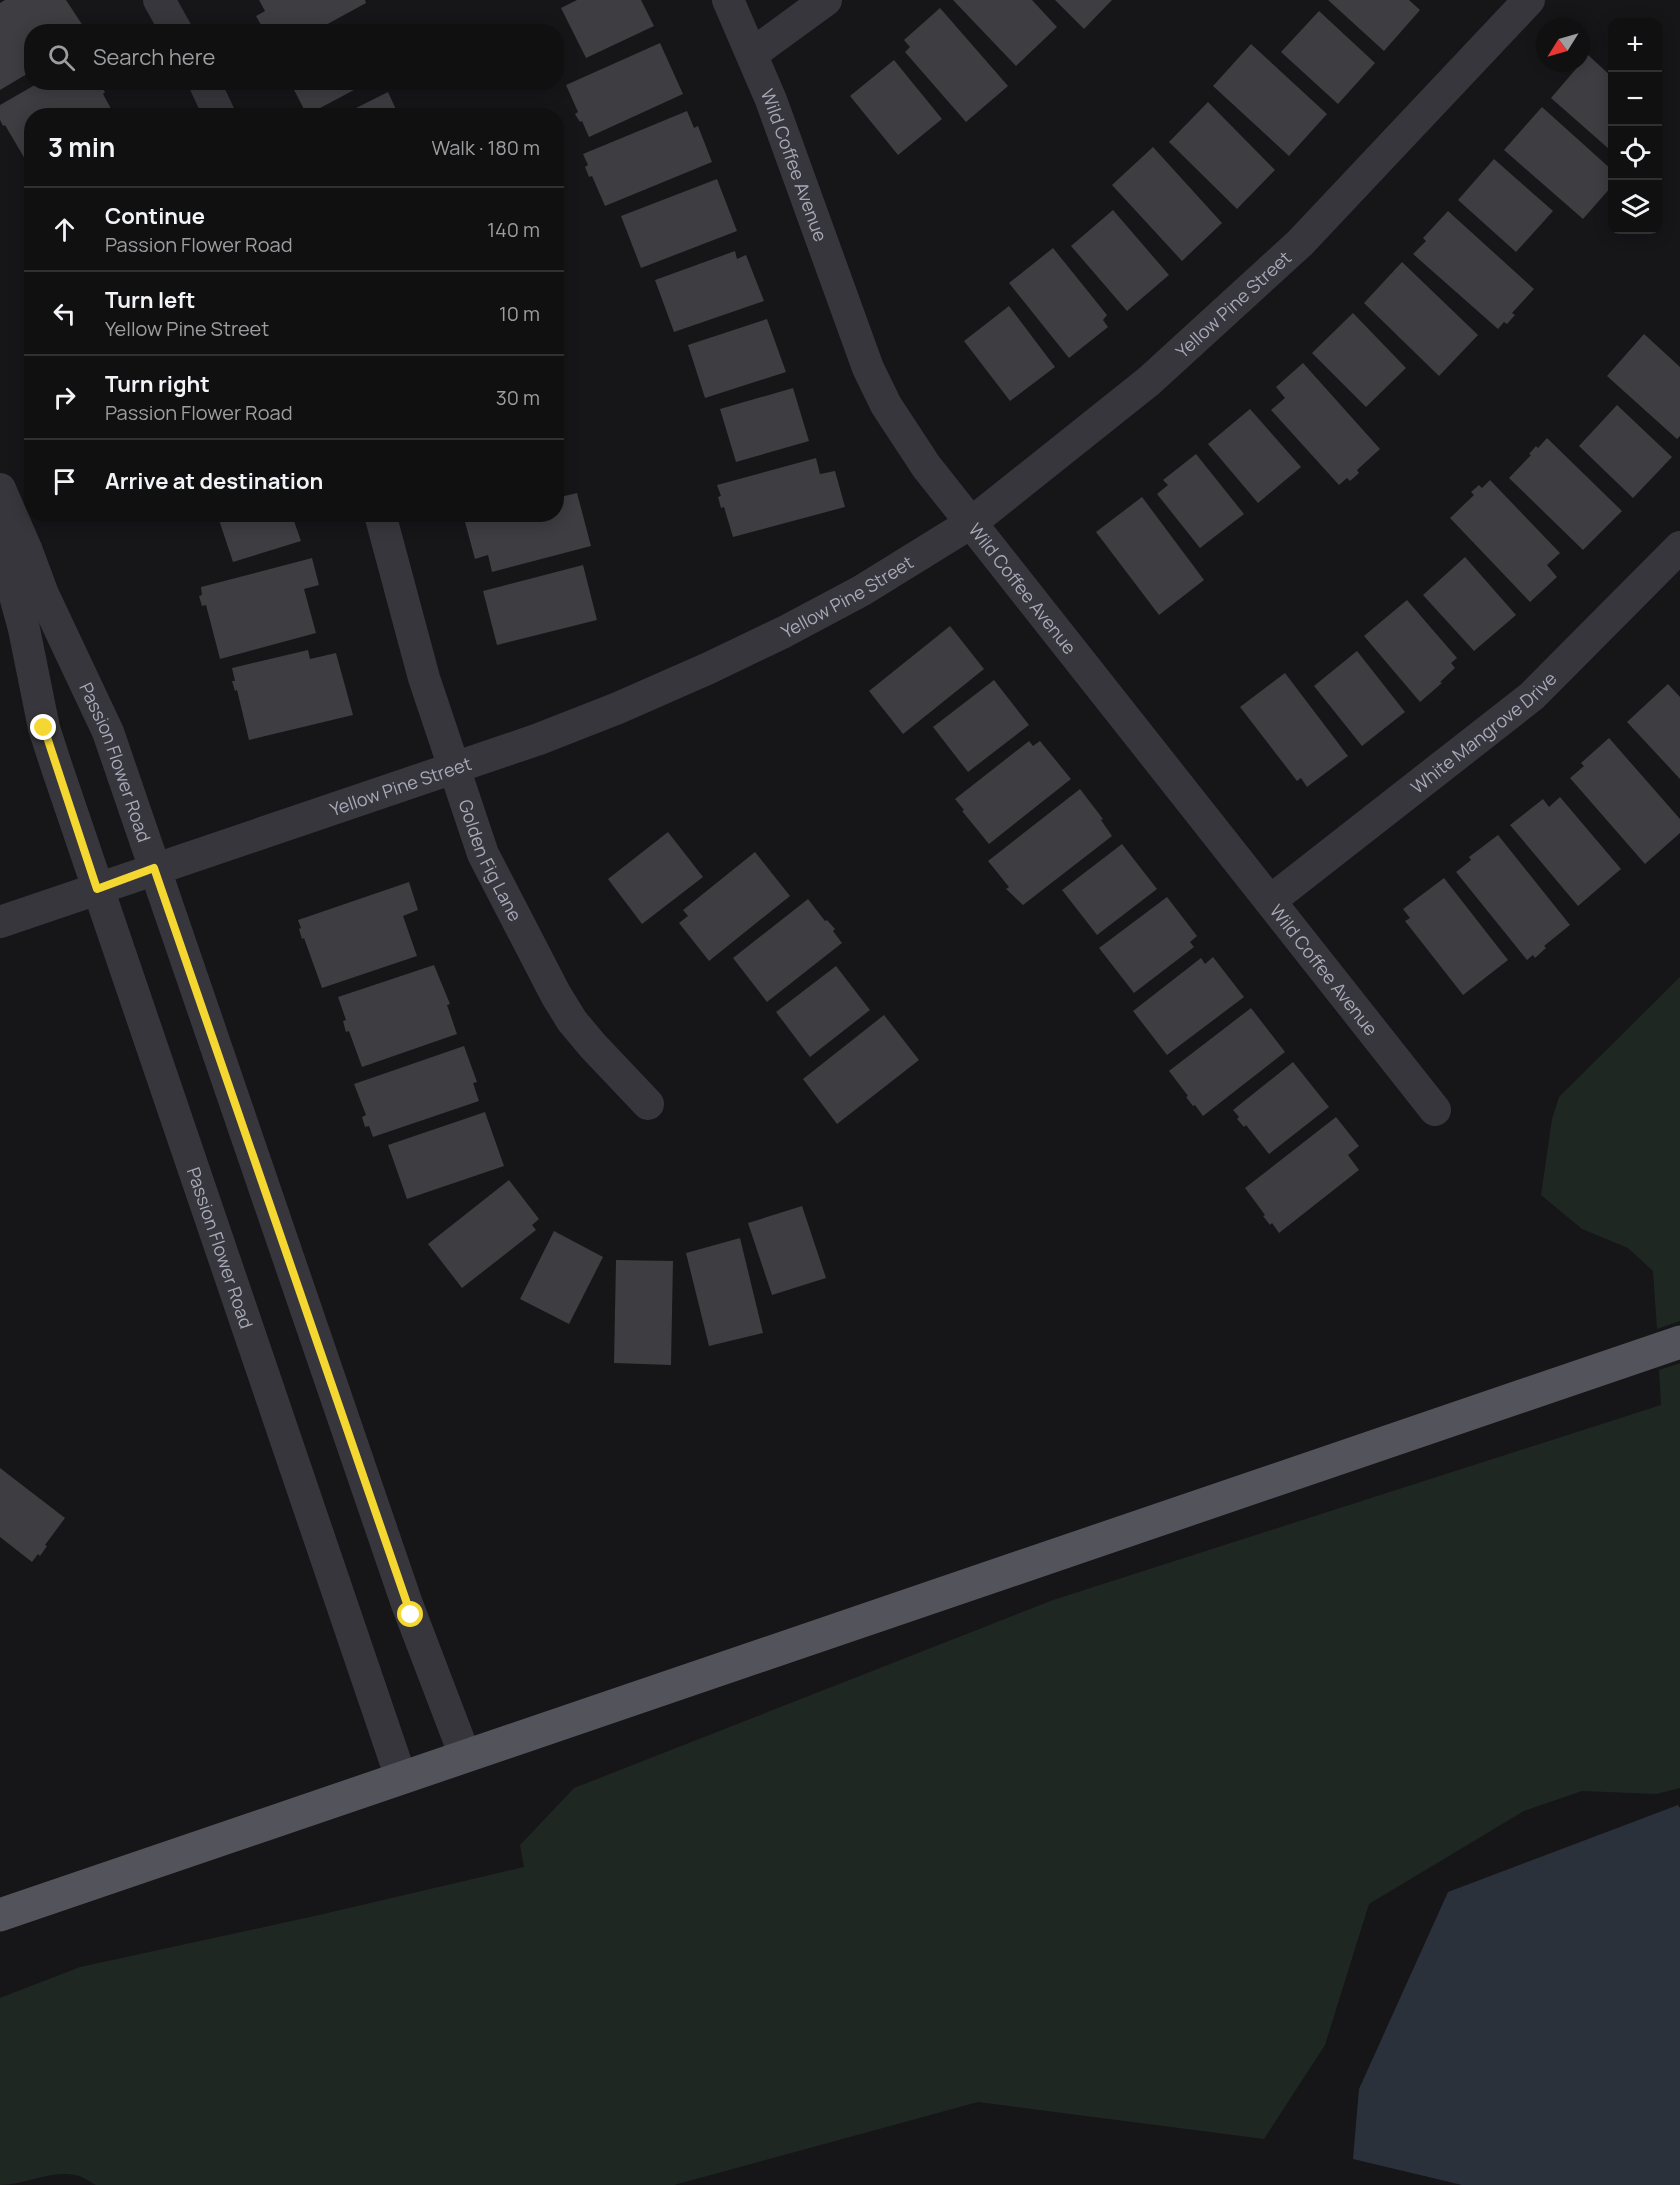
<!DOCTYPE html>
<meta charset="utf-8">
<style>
:root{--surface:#101011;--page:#1e1e1f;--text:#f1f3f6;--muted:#9c9d9f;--line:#303031}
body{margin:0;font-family:Manrope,sans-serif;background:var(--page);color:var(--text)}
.controls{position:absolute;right:18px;top:18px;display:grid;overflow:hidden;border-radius:12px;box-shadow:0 3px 15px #0003}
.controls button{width:54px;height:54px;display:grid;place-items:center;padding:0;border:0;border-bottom:2px solid var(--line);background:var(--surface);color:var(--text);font:30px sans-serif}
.compass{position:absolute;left:1536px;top:18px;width:54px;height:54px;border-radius:50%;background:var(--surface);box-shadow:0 3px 15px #0003;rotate:233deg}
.stop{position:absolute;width:18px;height:18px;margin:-14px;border:4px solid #f4d731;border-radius:50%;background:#fff}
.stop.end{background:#f4d731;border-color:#fff;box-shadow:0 2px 6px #0008}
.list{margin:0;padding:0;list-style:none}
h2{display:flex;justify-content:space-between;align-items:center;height:78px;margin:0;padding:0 24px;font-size:26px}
h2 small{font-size:20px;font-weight:400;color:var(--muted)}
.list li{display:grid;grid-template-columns:39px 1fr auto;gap:18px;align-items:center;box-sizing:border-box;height:84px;padding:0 24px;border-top:2px solid var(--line)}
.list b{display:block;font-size:22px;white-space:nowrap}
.list p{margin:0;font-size:20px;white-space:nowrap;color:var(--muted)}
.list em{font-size:20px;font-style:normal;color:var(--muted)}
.icon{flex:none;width:33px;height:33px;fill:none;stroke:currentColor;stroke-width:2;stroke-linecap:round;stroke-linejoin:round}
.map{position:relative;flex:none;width:1680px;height:2185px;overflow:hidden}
.search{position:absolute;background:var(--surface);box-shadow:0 3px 15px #0003;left:24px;top:24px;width:540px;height:66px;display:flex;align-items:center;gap:15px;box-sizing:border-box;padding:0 21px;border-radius:24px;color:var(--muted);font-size:22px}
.panel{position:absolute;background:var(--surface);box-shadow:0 3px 15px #0003;left:24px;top:108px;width:540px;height:414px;border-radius:24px}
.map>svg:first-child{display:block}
.green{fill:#1f2722}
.water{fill:#2b313b}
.building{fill:#3d3d42}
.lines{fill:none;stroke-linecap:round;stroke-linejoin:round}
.street{stroke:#36363c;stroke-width:32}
.primary{stroke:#52535b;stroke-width:33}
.route{stroke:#f4d731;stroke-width:8}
.labels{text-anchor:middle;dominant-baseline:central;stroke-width:4.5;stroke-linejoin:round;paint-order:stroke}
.street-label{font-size:18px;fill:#a7a9b8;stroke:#111012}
</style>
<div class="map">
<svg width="1680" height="2185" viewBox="0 0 1680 2185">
<rect width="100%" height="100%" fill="#161517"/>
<g class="green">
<path d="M 1680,977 L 1680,1321 L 1657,1329 L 1653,1271 L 1628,1248 L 1582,1229 L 1541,1195 L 1552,1119 L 1559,1097 Z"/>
<path d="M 1680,1363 L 1680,1788 L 1656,1794 L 1582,1791 L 1524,1811 L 1369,1904 L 1325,2045 L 1264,2139 L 978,2102 L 674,2185 L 96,2185 C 90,2182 82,2176 75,2175 C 49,2170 25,2185 0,2185 L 0,1998 L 80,1967 L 319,1915 L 524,1867 L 520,1845 L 574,1788 L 1053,1600 L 1661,1405 L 1659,1370 Z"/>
</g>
<path class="water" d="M 1678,1805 L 1680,1808 L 1680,2185 L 1462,2185 L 1353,2159 L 1359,2089 L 1448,1892 Z"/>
<g class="building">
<path d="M 5,0 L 66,0 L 87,32 L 32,32 L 32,71 L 0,90 L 0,3 Z"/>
<path d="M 259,0 L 365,0 L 366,3 L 313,32 L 265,32 L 256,16 L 265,11 Z"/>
<path d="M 577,0 L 641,0 L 654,26 L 586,58 L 561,8 Z"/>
<path d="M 953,0 L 1032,0 L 1057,27 L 1016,66 Z"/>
<path d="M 1055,0 L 1112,0 L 1084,29 Z"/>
<path d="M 1328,0 L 1409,0 L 1420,10 L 1384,51 Z"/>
<path d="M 940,8 L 1008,86 L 966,122 L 905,52 L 910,47 L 904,40 Z"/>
<path d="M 1319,11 L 1375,63 L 1338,104 L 1281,52 Z"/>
<path d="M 660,43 L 683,94 L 589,137 L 582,121 L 580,122 L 575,114 L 578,112 L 566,85 Z"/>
<path d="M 1251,44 L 1327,114 L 1289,156 L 1213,86 Z"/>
<path d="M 1588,55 L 1612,77 L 1612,146 L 1609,149 L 1551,98 Z"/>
<path d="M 894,60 L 942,119 L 898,155 L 850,96 Z"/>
<path d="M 40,82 L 99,82 L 105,92 L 103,94 L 115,116 L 32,116 L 32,171 L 5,125 L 3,126 L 0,120 L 0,105 Z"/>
<path d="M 290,82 L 369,82 L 307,115 Z"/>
<path d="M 388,92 L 399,116 L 340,116 Z"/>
<path d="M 1208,102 L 1275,170 L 1237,209 L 1169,142 Z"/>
<path d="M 1542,107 L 1612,170 L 1612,186 L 1583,219 L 1504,150 Z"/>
<path d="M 687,111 L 694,128 L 698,126 L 712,162 L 605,206 L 592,176 L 589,177 L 585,167 L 588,165 L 583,154 Z"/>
<path d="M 1153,147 L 1222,223 L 1182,261 L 1112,185 Z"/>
<path d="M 1494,159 L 1553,211 L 1516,252 L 1458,200 Z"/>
<path d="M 717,179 L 737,231 L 641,268 L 621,216 Z"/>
<path d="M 1113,210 L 1169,275 L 1127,311 L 1071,246 Z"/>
<path d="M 1448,211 L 1534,289 L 1512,313 L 1515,315 L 1507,324 L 1504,322 L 1498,329 L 1413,254 L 1426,241 L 1423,238 Z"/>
<path d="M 1053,248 L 1107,315 L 1103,320 L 1108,327 L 1069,358 L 1009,283 Z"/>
<path d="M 735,251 L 737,259 L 746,255 L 764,301 L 674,332 L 655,280 Z"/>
<path d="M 1402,262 L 1478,335 L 1439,376 L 1364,303 Z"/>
<path d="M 1009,306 L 1055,367 L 1010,401 L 964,341 Z"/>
<path d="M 1353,313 L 1406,368 L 1366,407 L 1312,353 Z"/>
<path d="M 767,319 L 786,372 L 705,398 L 688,345 Z"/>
<path d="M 1644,334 L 1680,367 L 1680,436 L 1677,439 L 1607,376 Z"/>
<path d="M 1303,363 L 1380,449 L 1357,470 L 1359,473 L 1350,481 L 1347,478 L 1339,485 L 1271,410 L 1285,398 L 1276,387 Z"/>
<path d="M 793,388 L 809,441 L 736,462 L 720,409 Z"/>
<path d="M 1617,405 L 1672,457 L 1633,498 L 1579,446 Z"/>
<path d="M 1250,409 L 1301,467 L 1258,503 L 1208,444 Z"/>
<path d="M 1547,438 L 1622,511 L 1583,550 L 1509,478 L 1531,455 L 1529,454 L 1536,446 L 1538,448 Z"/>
<path d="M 1196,454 L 1244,514 L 1200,548 L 1157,494 L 1168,485 L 1163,480 Z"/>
<path d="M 816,458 L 820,474 L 835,471 L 845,507 L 733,537 L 724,507 L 721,508 L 718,497 L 721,496 L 717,485 Z"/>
<path d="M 1490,480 L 1560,553 L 1547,565 L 1557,577 L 1530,602 L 1450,518 L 1474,495 L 1471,492 L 1479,485 L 1482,488 Z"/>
<path d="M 577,493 L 591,546 L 492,572 L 488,555 L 475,559 L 465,522 L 495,514 L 556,514 L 556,498 Z"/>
<path d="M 1142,497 L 1204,580 L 1159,615 L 1096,532 Z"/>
<path d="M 217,514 L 299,514 L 300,518 L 294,521 L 301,541 L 233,562 Z"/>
<path d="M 1465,557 L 1516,615 L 1474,651 L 1423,595 Z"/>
<path d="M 312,558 L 319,585 L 304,589 L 316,633 L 220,659 L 206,605 L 202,606 L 199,596 L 202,595 L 201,587 Z"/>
<path d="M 583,565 L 597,620 L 497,645 L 483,591 Z"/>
<path d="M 1407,600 L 1457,658 L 1451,663 L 1455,668 L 1440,682 L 1442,683 L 1420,702 L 1364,636 Z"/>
<path d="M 950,626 L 984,669 L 903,734 L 869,691 Z"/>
<path d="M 308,650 L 310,659 L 336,653 L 353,715 L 249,740 L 237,690 L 235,691 L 232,681 L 235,681 L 232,668 Z"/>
<path d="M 1357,651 L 1405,712 L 1362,746 L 1314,686 Z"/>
<path d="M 1285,673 L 1348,756 L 1307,787 L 1301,778 L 1297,781 L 1240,707 Z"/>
<path d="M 994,680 L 1029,725 L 968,772 L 933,727 Z"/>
<path d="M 1668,684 L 1680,697 L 1680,779 L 1627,722 Z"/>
<path d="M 1609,738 L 1680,819 L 1680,833 L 1645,864 L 1570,778 L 1584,766 L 1581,763 Z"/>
<path d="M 1029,741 L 1033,746 L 1040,741 L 1071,779 L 989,844 L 962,811 L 964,810 L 955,799 Z"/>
<path d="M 1080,789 L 1103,819 L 1101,820 L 1112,836 L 1023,905 L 1006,889 L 1009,887 L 988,861 Z"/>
<path d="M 1560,797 L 1621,869 L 1578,906 L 1510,825 L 1543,799 L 1549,807 Z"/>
<path d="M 668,832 L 703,877 L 642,924 L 608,879 Z"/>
<path d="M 1498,835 L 1570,925 L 1544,946 L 1546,948 L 1535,958 L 1533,955 L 1527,960 L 1456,872 L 1471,860 L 1469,857 Z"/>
<path d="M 1122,844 L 1157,889 L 1097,935 L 1062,890 Z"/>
<path d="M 755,852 L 790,896 L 709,961 L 679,923 L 688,916 L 683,910 Z"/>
<path d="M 1444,878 L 1508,960 L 1463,995 L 1405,921 L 1410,918 L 1403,909 Z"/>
<path d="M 409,882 L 418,910 L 403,916 L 417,956 L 322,988 L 304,938 L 302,939 L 299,929 L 301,928 L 298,920 Z"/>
<path d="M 1167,897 L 1197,936 L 1190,942 L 1194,947 L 1134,993 L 1099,948 Z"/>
<path d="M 808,899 L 825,921 L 827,920 L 835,929 L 833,931 L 842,943 L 767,1002 L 733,958 Z"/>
<path d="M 1213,957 L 1244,997 L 1167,1055 L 1133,1011 L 1201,958 L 1205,964 Z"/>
<path d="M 434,965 L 450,1004 L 447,1005 L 457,1034 L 362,1067 L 349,1031 L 346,1032 L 343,1021 L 346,1020 L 338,997 Z"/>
<path d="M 836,966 L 870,1010 L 810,1057 L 776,1012 Z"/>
<path d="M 1251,1008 L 1285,1052 L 1203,1116 L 1195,1105 L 1193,1106 L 1186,1097 L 1188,1096 L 1169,1071 Z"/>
<path d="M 884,1015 L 919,1060 L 837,1124 L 803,1079 Z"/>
<path d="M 464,1046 L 477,1082 L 473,1083 L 479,1101 L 373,1137 L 369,1126 L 365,1127 L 362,1117 L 366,1115 L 354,1084 Z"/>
<path d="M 1293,1062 L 1329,1107 L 1269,1154 L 1246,1125 L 1244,1127 L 1237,1119 L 1239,1117 L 1233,1110 Z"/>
<path d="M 485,1112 L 504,1166 L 407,1199 L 388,1145 Z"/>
<path d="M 1336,1117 L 1359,1146 L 1348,1155 L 1359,1170 L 1279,1233 L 1272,1223 L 1270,1225 L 1263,1216 L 1265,1215 L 1245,1188 Z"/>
<path d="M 509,1180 L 539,1219 L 532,1225 L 536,1230 L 462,1288 L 428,1244 Z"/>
<path d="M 802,1206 L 826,1278 L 772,1295 L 748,1223 Z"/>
<path d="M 554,1231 L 603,1257 L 569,1324 L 520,1299 Z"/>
<path d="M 740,1238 L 763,1333 L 709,1346 L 686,1253 Z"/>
<path d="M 616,1260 L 673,1261 L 671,1365 L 614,1363 Z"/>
<path d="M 0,1468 L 65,1518 L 45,1545 L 47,1546 L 40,1556 L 38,1554 L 32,1562 L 0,1537 Z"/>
</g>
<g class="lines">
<g class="street">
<path d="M 159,0 L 177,32"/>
<path id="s1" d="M 728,0 L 771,100 L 868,368 L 886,405 L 926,466 L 1435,1110"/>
<path d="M 752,54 L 826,0"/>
<path d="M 204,82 L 220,116"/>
<path id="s2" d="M 0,489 L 27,551 L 43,594 L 108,732 L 407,1604 L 465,1756"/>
<path id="s3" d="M 380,514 L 424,678 L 483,854 L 556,995 L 572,1021 L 593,1046 L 648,1104"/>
<path id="s4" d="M 0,541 L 24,629 L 44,728 L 55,762 L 401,1778"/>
<path id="s5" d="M 1270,901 L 1532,696 L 1680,547"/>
<path id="s6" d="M 0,922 L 539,739 L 618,708 L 709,668 L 784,632 L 861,591 L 971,523 L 1149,381 L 1300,243 L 1529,0"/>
</g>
<path class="primary" d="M 0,1915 L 1680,1342"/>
</g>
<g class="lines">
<path class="route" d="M 44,728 L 97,889 L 154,868 L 411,1615"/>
</g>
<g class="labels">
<g class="street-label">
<text stroke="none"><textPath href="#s1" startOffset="178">Wild Coffee Avenue</textPath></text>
<text stroke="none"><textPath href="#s6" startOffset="1395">Yellow Pine Street</textPath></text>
<text stroke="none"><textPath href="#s1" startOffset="664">Wild Coffee Avenue</textPath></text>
<text stroke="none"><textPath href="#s6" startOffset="909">Yellow Pine Street</textPath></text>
<text stroke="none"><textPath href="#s5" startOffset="272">White Mangrove Drive</textPath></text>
<text stroke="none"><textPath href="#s2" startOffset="297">Passion Flower Road</textPath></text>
<text stroke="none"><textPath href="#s6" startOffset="423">Yellow Pine Street</textPath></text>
<text stroke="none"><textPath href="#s3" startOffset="364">Golden Fig Lane</textPath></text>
<text stroke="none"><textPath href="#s1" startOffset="1150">Wild Coffee Avenue</textPath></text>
<text stroke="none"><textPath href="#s4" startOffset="741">Passion Flower Road</textPath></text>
</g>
</g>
</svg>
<div class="controls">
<button>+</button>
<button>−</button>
<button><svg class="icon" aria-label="locate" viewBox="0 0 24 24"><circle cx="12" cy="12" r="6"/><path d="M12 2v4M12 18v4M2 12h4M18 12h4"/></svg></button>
<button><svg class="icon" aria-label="layers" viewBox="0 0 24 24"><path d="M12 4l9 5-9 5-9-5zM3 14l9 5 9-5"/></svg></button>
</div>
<svg class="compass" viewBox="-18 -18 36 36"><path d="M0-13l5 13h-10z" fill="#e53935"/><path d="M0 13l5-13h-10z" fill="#9c9d9f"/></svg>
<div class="stop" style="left:411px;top:1615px"></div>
<div class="stop end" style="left:44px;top:728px"></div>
<div class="search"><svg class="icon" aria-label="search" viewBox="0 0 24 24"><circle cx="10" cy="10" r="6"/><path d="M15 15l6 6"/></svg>Search here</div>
<section class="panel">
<h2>3 min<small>Walk · 180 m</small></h2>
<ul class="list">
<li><svg class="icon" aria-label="ahead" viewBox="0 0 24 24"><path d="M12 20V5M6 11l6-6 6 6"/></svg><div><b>Continue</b><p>Passion Flower Road</p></div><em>140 m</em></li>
<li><svg class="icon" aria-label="left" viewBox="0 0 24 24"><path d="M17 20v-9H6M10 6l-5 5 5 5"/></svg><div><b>Turn left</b><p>Yellow Pine Street</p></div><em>10 m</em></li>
<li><svg class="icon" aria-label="right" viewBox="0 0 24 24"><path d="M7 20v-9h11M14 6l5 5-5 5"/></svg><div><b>Turn right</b><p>Passion Flower Road</p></div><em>30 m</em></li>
<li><svg class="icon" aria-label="arrive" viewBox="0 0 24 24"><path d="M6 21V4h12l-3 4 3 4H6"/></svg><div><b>Arrive at destination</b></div></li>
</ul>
</section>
</div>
